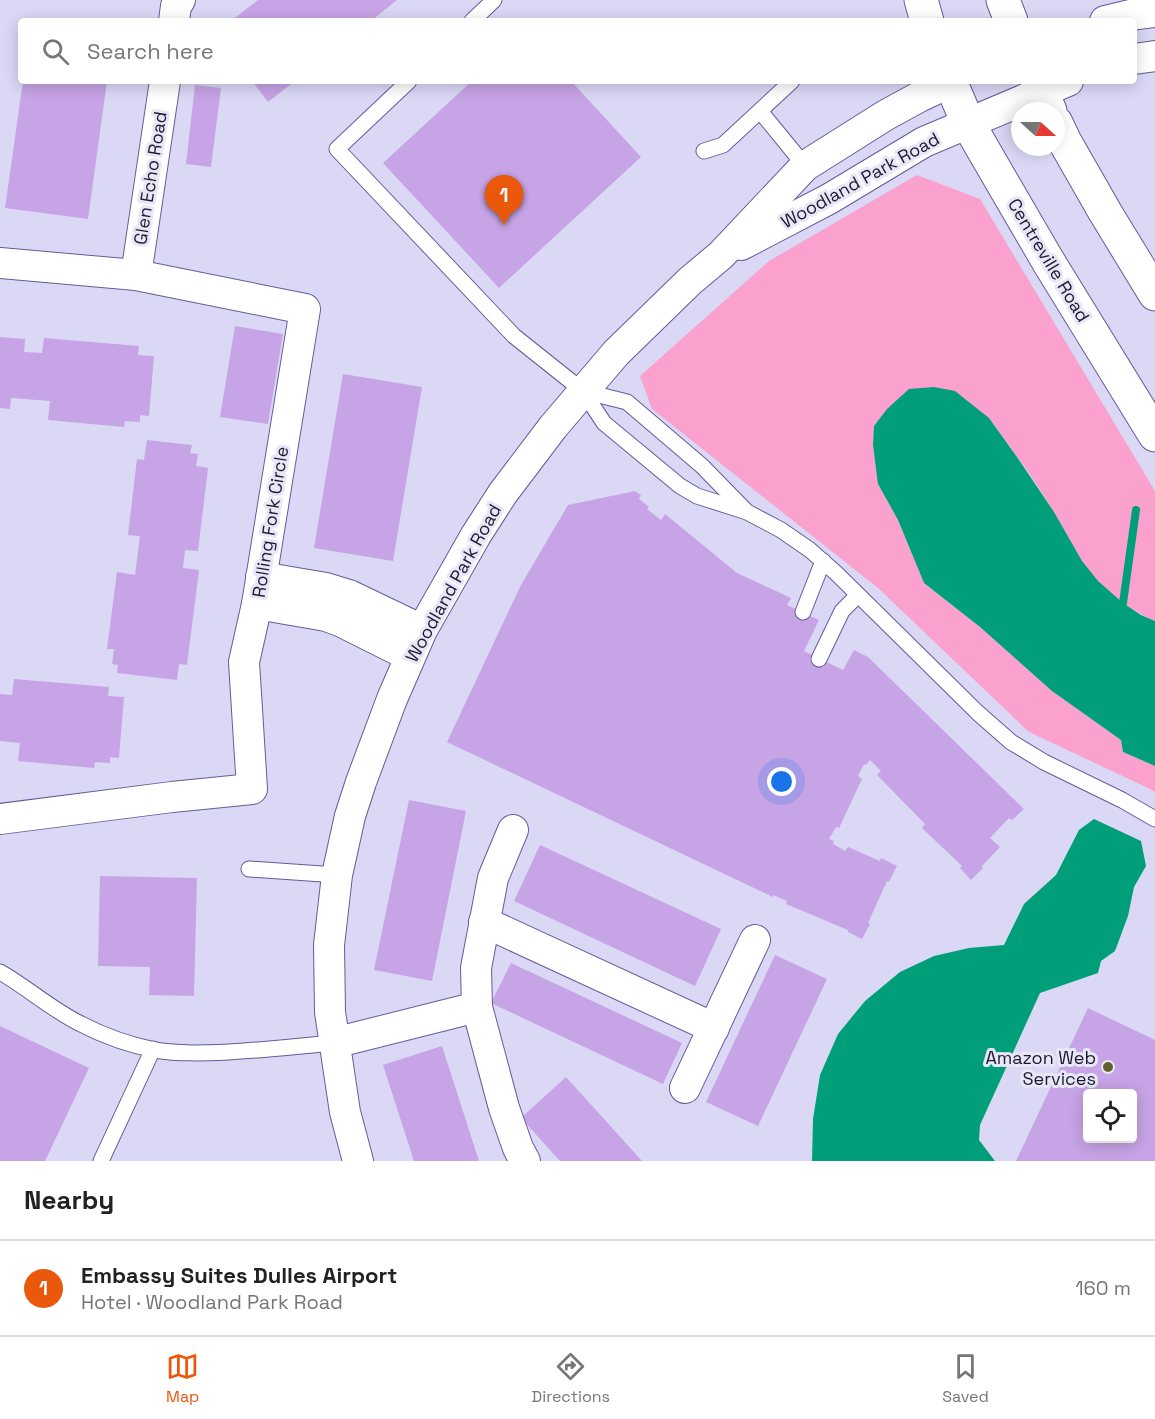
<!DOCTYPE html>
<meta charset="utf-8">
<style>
:root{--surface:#fff;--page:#f6f6f6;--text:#222;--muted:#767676;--line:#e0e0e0;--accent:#ea580c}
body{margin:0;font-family:"Space Grotesk",sans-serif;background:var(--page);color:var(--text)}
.controls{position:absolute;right:18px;bottom:18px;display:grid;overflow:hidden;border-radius:6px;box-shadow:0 3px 15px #0003}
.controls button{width:54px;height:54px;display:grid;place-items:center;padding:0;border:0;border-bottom:2px solid var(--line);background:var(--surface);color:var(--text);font:30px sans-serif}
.compass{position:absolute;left:1011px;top:102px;width:54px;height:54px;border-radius:50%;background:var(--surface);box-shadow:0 3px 15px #0003;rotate:111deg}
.you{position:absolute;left:782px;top:782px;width:21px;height:21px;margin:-15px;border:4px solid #fff;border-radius:50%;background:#1a73e8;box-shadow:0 0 0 9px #1a73e833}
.badge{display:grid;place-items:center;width:39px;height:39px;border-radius:50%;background:var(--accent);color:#fff;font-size:20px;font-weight:700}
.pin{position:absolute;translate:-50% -50px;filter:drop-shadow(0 2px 3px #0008)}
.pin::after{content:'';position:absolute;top:32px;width:21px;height:18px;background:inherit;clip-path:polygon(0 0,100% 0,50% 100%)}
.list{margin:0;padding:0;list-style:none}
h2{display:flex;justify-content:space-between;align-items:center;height:78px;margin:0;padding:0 24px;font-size:26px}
h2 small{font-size:20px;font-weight:400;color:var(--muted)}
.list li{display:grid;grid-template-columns:39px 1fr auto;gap:18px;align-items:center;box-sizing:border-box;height:96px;padding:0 24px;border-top:2px solid var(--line)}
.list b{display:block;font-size:22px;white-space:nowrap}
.list p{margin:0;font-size:20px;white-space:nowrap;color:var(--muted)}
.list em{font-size:20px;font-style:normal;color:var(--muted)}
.icon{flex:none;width:33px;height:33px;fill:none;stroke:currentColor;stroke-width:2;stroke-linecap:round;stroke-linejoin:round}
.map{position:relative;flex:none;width:1155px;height:1161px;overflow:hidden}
.search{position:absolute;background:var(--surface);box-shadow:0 3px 15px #0003;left:18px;right:18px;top:18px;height:66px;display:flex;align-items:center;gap:15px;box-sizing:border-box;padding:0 21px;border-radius:6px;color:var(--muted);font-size:22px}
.sheet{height:174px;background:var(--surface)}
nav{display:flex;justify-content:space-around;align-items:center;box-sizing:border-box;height:84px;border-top:2px solid var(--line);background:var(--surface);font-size:16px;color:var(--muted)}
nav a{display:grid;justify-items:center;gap:3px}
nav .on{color:var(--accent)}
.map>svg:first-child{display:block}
.green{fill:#faa1ce}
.water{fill:#009f7a}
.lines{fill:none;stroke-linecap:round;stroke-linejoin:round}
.stream{stroke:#009f7a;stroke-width:8}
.building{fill:#c7a4e6;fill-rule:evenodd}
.lane-casing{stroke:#645b9a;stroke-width:17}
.street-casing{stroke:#645b9a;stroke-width:32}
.primary-casing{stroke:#645b9a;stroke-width:35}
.lane{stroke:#fff;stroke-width:15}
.street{stroke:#fff;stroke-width:30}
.primary{stroke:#fff;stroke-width:33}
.poi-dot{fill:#62622f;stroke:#e8e7f6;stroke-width:2}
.labels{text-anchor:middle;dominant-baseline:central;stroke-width:6;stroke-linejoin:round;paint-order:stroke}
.street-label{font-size:18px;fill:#1d1933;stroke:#e8e7f6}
.poi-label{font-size:18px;fill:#1d1933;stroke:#e8e7f6;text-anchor:end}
</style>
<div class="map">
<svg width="1155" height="1161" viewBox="0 0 1155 1161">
<rect width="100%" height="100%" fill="#dad8f5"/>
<path class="green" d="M 917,175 L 980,199 L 1155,491 L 1155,621 C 1126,608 1099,587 1081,561 C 1071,545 1064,528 1054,513 C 1035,480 1012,449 989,418 L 878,484 L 898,520 L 924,583 L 980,627 L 1052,691 L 1121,740 L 1123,752 L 1155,766 L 1155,792 L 1148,788 L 1029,732 L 878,588 L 652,409 L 640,376 L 769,261 Z"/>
<g class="water">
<path d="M 934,387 L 955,391 L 989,418 L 1017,457 L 1054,512 L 1082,561 L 1098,581 L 1123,603 L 1141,615 L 1155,621 L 1155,766 L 1123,752 L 1121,740 L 1052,691 L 980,627 L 924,583 L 898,520 L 878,484 L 873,445 L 874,426 L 887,409 L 909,389 Z"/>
<path d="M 1094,819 L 1141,841 L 1146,866 L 1134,887 L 1128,916 L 1115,951 L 1101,961 L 1098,973 L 1040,993 L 980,1125 L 979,1140 L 995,1161 L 812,1161 L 813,1119 L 820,1075 L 838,1034 L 865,1001 L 900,972 L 934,956 L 969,948 L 1004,945 L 1024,904 L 1056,875 L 1079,830 Z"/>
</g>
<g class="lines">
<path class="stream" d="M 1123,603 L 1136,510"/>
</g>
<g class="building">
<path d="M 258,0 L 397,0 L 371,21 L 231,21 Z"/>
<path d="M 23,81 L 107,81 L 88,219 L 5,208 Z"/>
<path d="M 252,81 L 295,81 L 268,102 Z"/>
<path d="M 472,81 L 571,81 L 641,157 L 499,288 L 383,163 Z"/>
<path d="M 195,85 L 221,88 L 211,167 L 186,164 Z"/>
<path d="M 235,326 L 283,334 L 268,424 L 220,417 Z"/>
<path d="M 0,337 L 25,339 L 24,352 L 42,353 L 44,338 L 139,346 L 138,355 L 154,356 L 149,416 L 140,415 L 140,422 L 125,421 L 124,427 L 48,420 L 50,401 L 11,398 L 10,409 L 0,408 Z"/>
<path d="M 343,374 L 422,387 L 393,561 L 314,548 Z"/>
<path d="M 147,440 L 192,445 L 190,453 L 198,454 L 196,466 L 208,468 L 198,551 L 185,550 L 183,568 L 199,570 L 187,665 L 179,664 L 177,680 L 117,673 L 118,665 L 112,664 L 114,649 L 107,649 L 117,572 L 135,575 L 140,536 L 128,535 L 137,459 L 144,460 Z"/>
<path d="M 635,491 L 641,495 L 639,499 L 649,507 L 647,509 L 661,520 L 665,514 L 737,573 L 791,598 L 787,605 L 819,620 L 804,651 L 843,670 L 854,650 L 868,657 L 1024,809 L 1012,820 L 1009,818 L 990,838 L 1000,847 L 982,866 L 983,868 L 971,880 L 960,868 L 962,866 L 922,828 L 925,824 L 877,775 L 881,771 L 870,760 L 866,765 L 864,764 L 858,776 L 862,779 L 839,828 L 836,827 L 829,839 L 834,841 L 833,844 L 845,851 L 848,847 L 880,861 L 881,858 L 897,866 L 889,882 L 887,881 L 868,923 L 870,924 L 862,939 L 848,932 L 848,930 L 786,904 L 787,901 L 773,895 L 773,897 L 447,742 L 521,585 L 568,505 Z"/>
<path d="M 14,679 L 109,687 L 108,696 L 124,697 L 119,758 L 110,757 L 110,763 L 95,762 L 94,768 L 18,761 L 20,743 L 0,741 L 0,694 L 12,695 Z"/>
<path d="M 409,800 L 466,811 L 432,981 L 374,970 Z"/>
<path d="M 540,845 L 721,929 L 695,986 L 514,901 Z"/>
<path d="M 100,876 L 197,878 L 194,996 L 149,995 L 150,967 L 98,966 Z"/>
<path d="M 775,955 L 827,979 L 758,1126 L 706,1102 Z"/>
<path d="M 511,963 L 682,1043 L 663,1084 L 491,1003 Z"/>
<path d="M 1088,1008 L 1155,1040 L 1155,1161 L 1016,1161 ZM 1088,1094 L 1132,1094 L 1132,1138 L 1088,1138 Z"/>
<path d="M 0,1026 L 89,1068 L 45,1161 L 0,1161 Z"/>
<path d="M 442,1046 L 479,1161 L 414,1161 L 383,1065 Z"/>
<path d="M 566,1077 L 642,1161 L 560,1161 L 521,1118 Z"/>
</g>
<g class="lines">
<g class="lane-casing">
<g id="lane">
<path d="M 472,21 L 494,0"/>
<path d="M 409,81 L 337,149 L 514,336 L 583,391 L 604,423 L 680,486 L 697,496 L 747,512 L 781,530 L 810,550 L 836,573 L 978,713 L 1011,742 L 1044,762 L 1122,800 L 1155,819"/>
<path d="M 760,111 L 805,166"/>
<path d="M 704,151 L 723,145 L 792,81"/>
<path d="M 583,391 L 627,402 L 702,466 L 745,510"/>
<path d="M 803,612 L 823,561"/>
<path d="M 819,659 L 842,611 L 858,595"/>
<path d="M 249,869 L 337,875"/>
<path d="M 0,972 C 28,988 52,1010 81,1024 C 104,1036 130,1045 155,1050 C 179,1054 204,1053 229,1052 C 264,1050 299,1046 334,1043"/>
<path d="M 101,1161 L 153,1049"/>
</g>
</g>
<g class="street-casing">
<g id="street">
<path d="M 174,21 L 176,6 L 180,0"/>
<path d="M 1105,21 L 1130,15 L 1155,12"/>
<path d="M 1134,59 L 1155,56"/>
<path d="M 741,245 L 829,199 L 924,142 L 1068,81"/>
<path d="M 0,263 L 136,275 L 305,309 L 257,604 L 244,662 L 252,789 L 172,797 L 0,819"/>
<path d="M 136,275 L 165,81"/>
<path d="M 261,577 L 326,588 L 349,595 L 422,630"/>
<path d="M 257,604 L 326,616 L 340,621 L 410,656"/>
<path d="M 513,830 L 493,878 L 476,968 L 477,1007 L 504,1108 L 518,1148 L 525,1161"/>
<path d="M 484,922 L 714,1028"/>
<path d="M 334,1043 L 477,1007"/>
<path d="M 685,1088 L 755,940"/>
<path d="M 358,1161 L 345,1112 L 330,1012 L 329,945 L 337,875 L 350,816 L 361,782 L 392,699 L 422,630 L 476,535 L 503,493 L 553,427 L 616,353 L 690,281 L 721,255 L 805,166 L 886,115 L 919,97 L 953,81"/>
</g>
</g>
<g class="primary-casing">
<g id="primary">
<path d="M 921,0 L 927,21"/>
<path d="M 1003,0 L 1011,21"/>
<path d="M 950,81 L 968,123 L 984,151 L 1048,261 L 1155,435"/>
<path d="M 1037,81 L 1050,111"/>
<path d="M 1056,123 L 1065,142 L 1105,212 L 1155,294"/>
</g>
</g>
<use href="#lane" class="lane"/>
<use href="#street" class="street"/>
<use href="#primary" class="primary"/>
</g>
<circle class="poi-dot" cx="1108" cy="1067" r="6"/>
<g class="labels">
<g class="street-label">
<text transform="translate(150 178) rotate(-81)">Glen Echo Road</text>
<text transform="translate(860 180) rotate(-29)">Woodland Park Road</text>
<text transform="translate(1049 260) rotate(59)">Centreville Road</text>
<text transform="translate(270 522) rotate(-81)">Rolling Fork Circle</text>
<text transform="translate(453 583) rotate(-61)">Woodland Park Road</text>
</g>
<g class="poi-label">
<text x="1096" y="1057">Amazon Web<tspan x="1096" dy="21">Services</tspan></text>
</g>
</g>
</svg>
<div class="controls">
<button><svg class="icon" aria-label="locate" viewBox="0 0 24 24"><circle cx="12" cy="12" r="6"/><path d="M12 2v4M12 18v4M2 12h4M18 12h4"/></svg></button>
</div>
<svg class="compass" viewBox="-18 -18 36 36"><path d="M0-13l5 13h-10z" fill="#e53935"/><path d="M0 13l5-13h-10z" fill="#767676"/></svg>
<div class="you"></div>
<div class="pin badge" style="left:504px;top:225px">1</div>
<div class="search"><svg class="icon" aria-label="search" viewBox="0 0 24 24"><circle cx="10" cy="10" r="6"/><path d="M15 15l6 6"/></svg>Search here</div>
</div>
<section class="sheet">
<h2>Nearby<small></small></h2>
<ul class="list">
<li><span class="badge">1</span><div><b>Embassy Suites Dulles Airport</b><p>Hotel · Woodland Park Road</p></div><em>160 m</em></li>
</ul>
</section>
<nav>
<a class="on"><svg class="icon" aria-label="map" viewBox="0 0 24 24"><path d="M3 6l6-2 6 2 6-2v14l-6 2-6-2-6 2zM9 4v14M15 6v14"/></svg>Map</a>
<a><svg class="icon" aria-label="directions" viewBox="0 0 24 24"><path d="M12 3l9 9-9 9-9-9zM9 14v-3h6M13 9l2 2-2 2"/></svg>Directions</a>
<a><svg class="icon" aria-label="saved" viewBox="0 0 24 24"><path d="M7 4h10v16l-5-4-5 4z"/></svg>Saved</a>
</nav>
